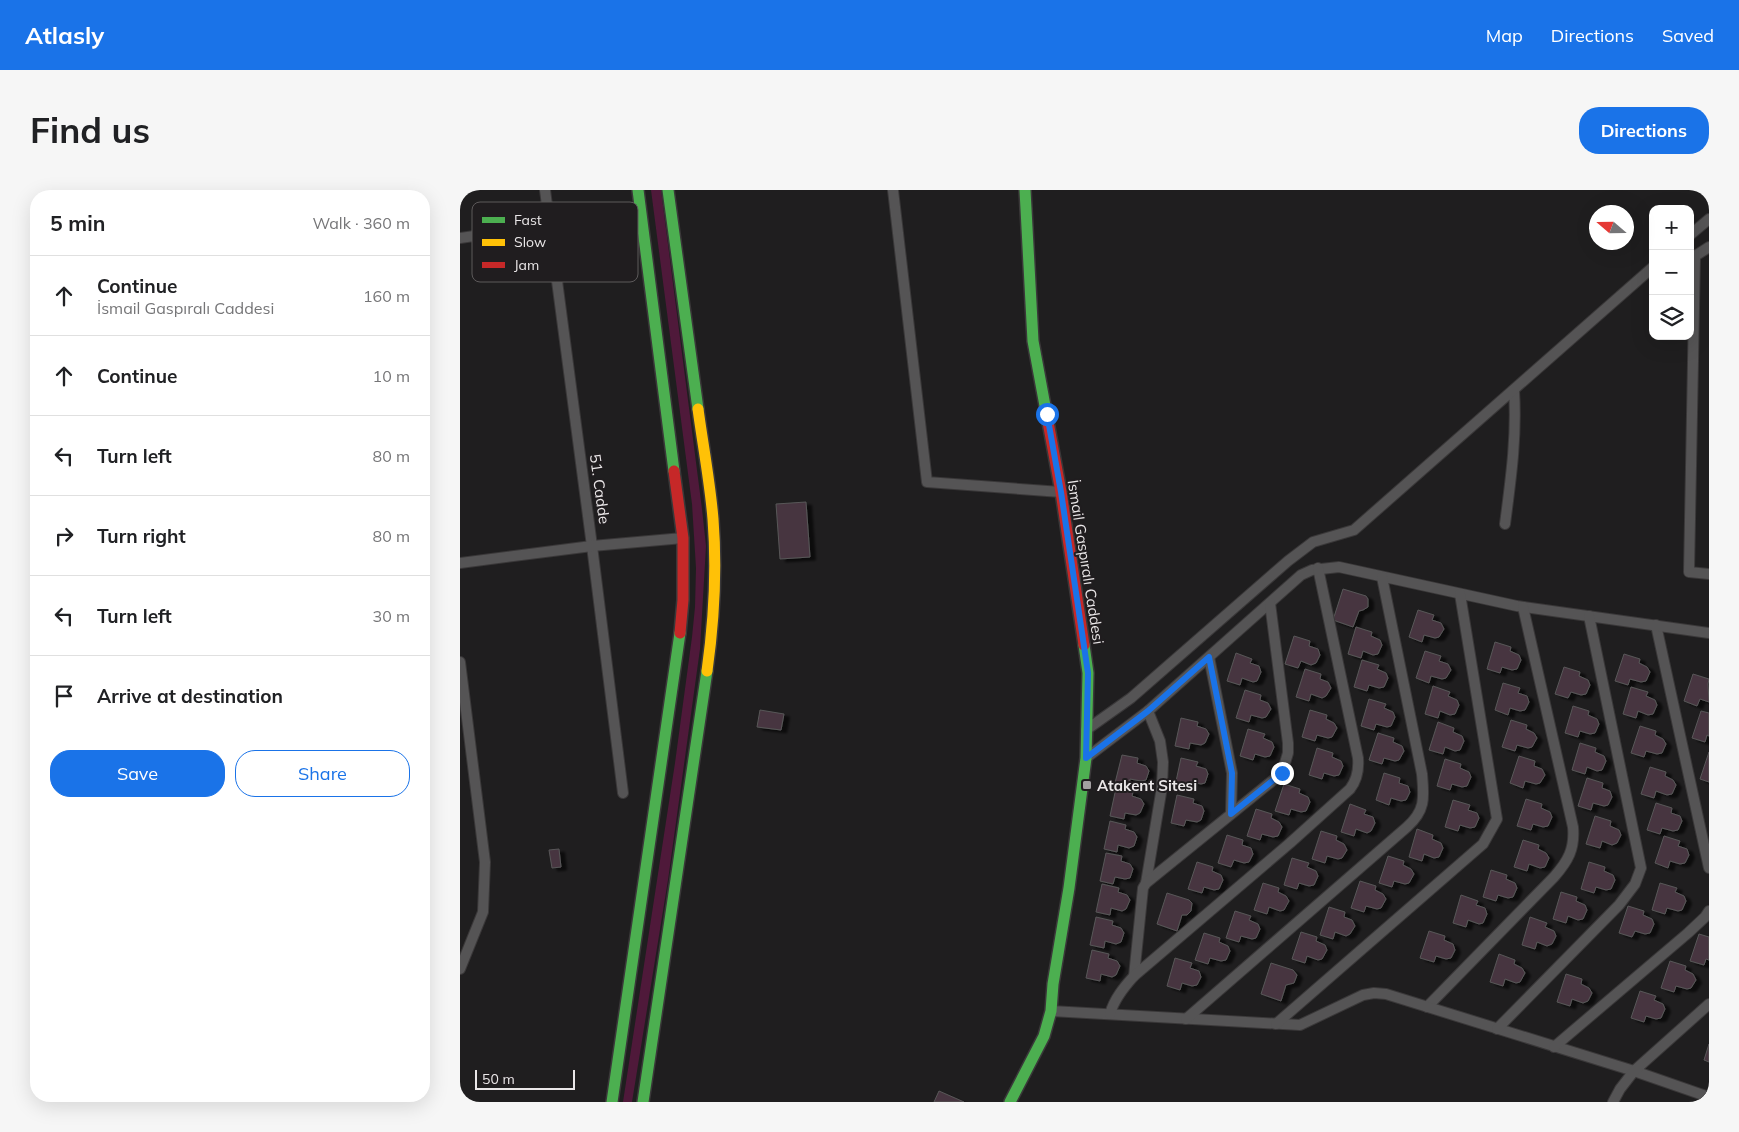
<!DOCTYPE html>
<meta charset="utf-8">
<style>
:root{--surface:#fff;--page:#f6f6f6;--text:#202124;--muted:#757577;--line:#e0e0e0;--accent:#1a73e8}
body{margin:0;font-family:Mulish,sans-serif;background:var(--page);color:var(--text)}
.controls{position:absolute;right:15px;top:15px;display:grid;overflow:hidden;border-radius:10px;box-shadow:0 5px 20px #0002}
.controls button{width:45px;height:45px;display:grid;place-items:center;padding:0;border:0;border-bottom:1px solid var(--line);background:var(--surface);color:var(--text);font:25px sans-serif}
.compass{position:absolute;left:1129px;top:15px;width:45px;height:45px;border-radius:50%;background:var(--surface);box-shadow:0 5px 20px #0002;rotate:290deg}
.scale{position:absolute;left:15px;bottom:12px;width:100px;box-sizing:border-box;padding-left:5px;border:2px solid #eae7e8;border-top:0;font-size:14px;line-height:18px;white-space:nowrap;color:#eae7e8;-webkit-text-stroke:4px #201d1f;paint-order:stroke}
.stop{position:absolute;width:15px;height:15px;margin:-11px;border:4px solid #1a73e8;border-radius:50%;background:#fff}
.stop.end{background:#1a73e8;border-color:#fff;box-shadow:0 1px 5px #0008}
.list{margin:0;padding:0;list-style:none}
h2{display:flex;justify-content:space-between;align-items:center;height:65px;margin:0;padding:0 20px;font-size:21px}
h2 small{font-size:16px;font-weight:400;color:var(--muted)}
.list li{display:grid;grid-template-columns:32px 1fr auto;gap:15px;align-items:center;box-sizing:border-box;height:80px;padding:0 20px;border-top:1px solid var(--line)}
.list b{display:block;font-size:19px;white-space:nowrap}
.list p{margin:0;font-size:16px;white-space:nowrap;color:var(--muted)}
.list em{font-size:16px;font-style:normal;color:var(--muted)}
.actions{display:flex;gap:10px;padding:15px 20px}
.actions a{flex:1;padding:11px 0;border:1px solid var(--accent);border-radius:20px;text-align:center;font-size:18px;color:var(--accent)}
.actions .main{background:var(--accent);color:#fff}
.icon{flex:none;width:28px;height:28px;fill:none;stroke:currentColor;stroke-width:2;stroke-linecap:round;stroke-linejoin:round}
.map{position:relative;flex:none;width:1249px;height:912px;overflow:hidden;border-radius:20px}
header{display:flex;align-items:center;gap:30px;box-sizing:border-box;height:70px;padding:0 25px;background:var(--accent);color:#fff}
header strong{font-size:24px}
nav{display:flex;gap:28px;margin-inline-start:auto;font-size:18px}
.intro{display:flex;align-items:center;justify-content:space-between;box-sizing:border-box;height:120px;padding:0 30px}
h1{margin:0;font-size:35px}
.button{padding:12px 22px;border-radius:20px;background:var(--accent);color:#fff;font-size:18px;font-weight:700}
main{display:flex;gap:30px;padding:0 30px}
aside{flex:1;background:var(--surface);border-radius:20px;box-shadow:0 5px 20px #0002}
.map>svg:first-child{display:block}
.green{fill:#4f193a}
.building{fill:#473640;stroke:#585758;filter:url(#shadow)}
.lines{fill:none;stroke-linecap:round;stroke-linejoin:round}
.street-casing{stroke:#3a3839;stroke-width:12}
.fast-casing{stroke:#3a3839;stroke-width:14}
.slow-casing{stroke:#3a3839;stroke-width:14}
.jam-casing{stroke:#3a3839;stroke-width:14}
.street{stroke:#555455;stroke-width:10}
.fast{stroke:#4caf50;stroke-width:11}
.slow{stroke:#ffc107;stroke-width:11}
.jam{stroke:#c62828;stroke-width:11}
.route{stroke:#1a73e8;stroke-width:6}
.poi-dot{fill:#a3a1a2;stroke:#201d1f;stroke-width:2}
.labels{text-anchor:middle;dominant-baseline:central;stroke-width:4;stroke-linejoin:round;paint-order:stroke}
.street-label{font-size:15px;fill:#eae7e8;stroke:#201d1f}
.poi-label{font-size:15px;font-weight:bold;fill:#eae7e8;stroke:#201d1f;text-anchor:start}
.key{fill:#201d1f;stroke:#5d5a5b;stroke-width:1}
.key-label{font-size:14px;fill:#eae7e8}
</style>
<header>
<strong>Atlasly</strong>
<nav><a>Map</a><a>Directions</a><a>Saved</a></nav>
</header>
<div class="intro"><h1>Find us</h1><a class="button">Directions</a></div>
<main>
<aside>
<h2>5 min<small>Walk · 360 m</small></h2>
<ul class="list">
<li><svg class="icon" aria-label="ahead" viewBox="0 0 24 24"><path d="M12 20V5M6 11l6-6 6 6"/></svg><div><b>Continue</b><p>İsmail Gaspıralı Caddesi</p></div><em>160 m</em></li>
<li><svg class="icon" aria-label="ahead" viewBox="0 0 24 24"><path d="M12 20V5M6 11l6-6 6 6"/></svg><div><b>Continue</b></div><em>10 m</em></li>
<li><svg class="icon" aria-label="left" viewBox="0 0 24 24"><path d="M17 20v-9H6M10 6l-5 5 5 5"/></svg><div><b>Turn left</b></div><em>80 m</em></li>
<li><svg class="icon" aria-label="right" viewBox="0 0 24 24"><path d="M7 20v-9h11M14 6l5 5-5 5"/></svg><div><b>Turn right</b></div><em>80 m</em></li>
<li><svg class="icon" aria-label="left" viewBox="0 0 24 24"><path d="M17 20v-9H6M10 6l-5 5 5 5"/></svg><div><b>Turn left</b></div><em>30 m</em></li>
<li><svg class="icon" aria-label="arrive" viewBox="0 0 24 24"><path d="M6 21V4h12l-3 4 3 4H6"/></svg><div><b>Arrive at destination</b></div></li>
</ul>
<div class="actions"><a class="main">Save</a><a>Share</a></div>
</aside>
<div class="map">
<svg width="1249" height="912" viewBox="0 0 1249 912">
<defs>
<filter id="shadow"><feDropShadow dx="5.5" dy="3" stdDeviation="1" flood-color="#0009"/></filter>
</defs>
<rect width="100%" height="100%" fill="#1f1e1f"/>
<path class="green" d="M 191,0 L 201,0 L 242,319 L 246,356 L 240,459 L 208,690 L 172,912 L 163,912 L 215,573 L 232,447 L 235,417 L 236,378 L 232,314 Z"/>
<g class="building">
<path d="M 346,312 L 350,367 L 320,369 L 316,314 Z"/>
<path d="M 883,399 L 906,406 L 908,409 L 908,417 L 903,420 L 899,421 L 893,437 L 873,430 Z"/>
<path d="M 958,420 L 974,425 L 972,430 L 981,433 L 984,439 L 979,447 L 975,448 L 964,445 L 962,452 L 949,447 Z"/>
<path d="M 896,437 L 912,442 L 911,446 L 920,450 L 922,455 L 918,464 L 913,465 L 903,461 L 901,468 L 888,464 Z"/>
<path d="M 834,446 L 850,451 L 849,456 L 858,459 L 860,465 L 856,473 L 851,475 L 841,471 L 838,478 L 825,474 Z"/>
<path d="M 1035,452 L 1051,457 L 1050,461 L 1059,465 L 1061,470 L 1057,479 L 1052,480 L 1042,477 L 1040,483 L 1027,479 Z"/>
<path d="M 965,461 L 981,466 L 979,471 L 988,474 L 991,480 L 986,488 L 982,489 L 971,486 L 969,493 L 956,488 Z"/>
<path d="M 776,463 L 792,469 L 790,473 L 799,476 L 801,482 L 797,491 L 793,492 L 782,488 L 780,495 L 767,491 Z"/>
<path d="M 1164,464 L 1180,469 L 1179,473 L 1187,477 L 1190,482 L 1186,491 L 1181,492 L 1170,489 L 1168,495 L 1155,491 Z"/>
<path d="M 902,470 L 919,475 L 917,479 L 926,483 L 928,488 L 924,497 L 919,498 L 909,495 L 907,501 L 894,497 Z"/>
<path d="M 1104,477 L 1120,482 L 1119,486 L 1128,490 L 1130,495 L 1126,504 L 1121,505 L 1111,502 L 1108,508 L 1095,504 Z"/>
<path d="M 845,479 L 861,484 L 860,489 L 868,492 L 871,498 L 866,506 L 862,508 L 851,504 L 849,511 L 836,507 Z"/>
<path d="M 1233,484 L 1249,489 L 1248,494 L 1249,512 L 1240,509 L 1237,516 L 1224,511 Z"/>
<path d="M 1043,493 L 1060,498 L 1058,503 L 1067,506 L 1069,512 L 1065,520 L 1060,521 L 1050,518 L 1048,525 L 1035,520 Z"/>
<path d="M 973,496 L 990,502 L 988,506 L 997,510 L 999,515 L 995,524 L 990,525 L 980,521 L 978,528 L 965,524 Z"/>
<path d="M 1171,497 L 1188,502 L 1186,506 L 1195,510 L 1197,515 L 1193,524 L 1188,525 L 1178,521 L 1176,528 L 1163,524 Z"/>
<path d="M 785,500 L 801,505 L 800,510 L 808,513 L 811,519 L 806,527 L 802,528 L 791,525 L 789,532 L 776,528 Z"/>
<path d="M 909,509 L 926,514 L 924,518 L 933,522 L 935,527 L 931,536 L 927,537 L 916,534 L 914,540 L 901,536 Z"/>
<path d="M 1113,516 L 1129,521 L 1128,525 L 1137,529 L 1139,534 L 1135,543 L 1130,544 L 1120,541 L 1118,547 L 1105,543 Z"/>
<path d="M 300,520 L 324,524 L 321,540 L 297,537 Z"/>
<path d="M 850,520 L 867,525 L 866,529 L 874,533 L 877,538 L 872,547 L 868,548 L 857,545 L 855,551 L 842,547 Z"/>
<path d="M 1241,521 L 1249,523 L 1249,546 L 1247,545 L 1245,552 L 1232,548 Z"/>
<path d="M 721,528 L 738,532 L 737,536 L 746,539 L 749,544 L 745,553 L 741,555 L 730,553 L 729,559 L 715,556 Z"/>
<path d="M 1051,530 L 1067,535 L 1066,539 L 1074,543 L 1077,548 L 1072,557 L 1068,558 L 1057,555 L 1055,561 L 1042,557 Z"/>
<path d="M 978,532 L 994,538 L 993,542 L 1002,546 L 1004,551 L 1000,560 L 995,561 L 985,557 L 983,564 L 969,560 Z"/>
<path d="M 1180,536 L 1196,541 L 1195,545 L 1203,549 L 1206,554 L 1202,563 L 1197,564 L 1186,561 L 1184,567 L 1171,563 Z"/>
<path d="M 788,539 L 805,544 L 803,548 L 812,552 L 814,557 L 810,566 L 805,567 L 795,564 L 793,570 L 780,566 Z"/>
<path d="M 918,543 L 934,548 L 933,552 L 942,556 L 944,561 L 939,570 L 935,571 L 924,568 L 922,574 L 909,570 Z"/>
<path d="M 1120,553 L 1136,558 L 1135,562 L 1144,566 L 1146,571 L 1142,580 L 1137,581 L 1127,577 L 1125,584 L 1112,580 Z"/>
<path d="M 857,558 L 873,563 L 872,567 L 881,571 L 883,576 L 879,585 L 874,586 L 864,583 L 862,589 L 849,585 Z"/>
<path d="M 1249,562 L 1249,592 L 1240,589 Z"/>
<path d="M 662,565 L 678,568 L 677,573 L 686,576 L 689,581 L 686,590 L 681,591 L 670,589 L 669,596 L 655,593 Z"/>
<path d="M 1059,566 L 1075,571 L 1074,576 L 1082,579 L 1085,585 L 1080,593 L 1076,594 L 1065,591 L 1063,598 L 1050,593 Z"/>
<path d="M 721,568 L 738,572 L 736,576 L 746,579 L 748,584 L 745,593 L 741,594 L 730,592 L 728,599 L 715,596 Z"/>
<path d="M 985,569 L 1001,574 L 1000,578 L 1009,582 L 1011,587 L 1007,596 L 1002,597 L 992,594 L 990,600 L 977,596 Z"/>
<path d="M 1190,577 L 1206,582 L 1205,586 L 1213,590 L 1216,595 L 1212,604 L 1207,605 L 1196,601 L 1194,608 L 1181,604 Z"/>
<path d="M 924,583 L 940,588 L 939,593 L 948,596 L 950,602 L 946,610 L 941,611 L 931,608 L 929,615 L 916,610 Z"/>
<path d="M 1127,588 L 1143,593 L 1142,598 L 1150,601 L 1152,607 L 1148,615 L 1144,616 L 1133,613 L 1131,620 L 1118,616 Z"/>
<path d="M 824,594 L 840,599 L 839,603 L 848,607 L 850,612 L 846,621 L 841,622 L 831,619 L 829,625 L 815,621 Z"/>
<path d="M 656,598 L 673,602 L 672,606 L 681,609 L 684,614 L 680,623 L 676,625 L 665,623 L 664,629 L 650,626 Z"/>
<path d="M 717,605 L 734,609 L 733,613 L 742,616 L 744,621 L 741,630 L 737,632 L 726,630 L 724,636 L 711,633 Z"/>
<path d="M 1066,609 L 1082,614 L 1081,618 L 1090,622 L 1092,627 L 1088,636 L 1083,637 L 1073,634 L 1071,640 L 1057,636 Z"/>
<path d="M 993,610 L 1010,615 L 1008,620 L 1017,623 L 1019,628 L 1015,637 L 1010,638 L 1000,635 L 998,641 L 985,637 Z"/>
<path d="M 1196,613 L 1212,618 L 1211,623 L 1220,626 L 1222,631 L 1218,640 L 1213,641 L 1202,638 L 1200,644 L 1187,640 Z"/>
<path d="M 890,614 L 906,620 L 904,624 L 913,627 L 915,633 L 911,641 L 907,643 L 896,639 L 894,646 L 881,642 Z"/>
<path d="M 796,619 L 812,624 L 811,628 L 819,632 L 822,637 L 818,646 L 813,647 L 802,644 L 800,650 L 787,646 Z"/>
<path d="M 1135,626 L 1151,631 L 1150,636 L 1159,640 L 1161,645 L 1157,653 L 1152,655 L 1142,651 L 1140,658 L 1126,654 Z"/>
<path d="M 650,631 L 666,635 L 665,639 L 674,642 L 677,647 L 674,656 L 669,658 L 658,655 L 657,662 L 644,659 Z"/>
<path d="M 957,639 L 973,645 L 972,649 L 981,653 L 983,658 L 979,667 L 974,668 L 964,664 L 962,671 L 949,667 Z"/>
<path d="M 861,641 L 877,646 L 876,650 L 884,654 L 887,660 L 882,668 L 878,669 L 867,666 L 865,673 L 852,669 Z"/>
<path d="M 767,645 L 783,650 L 782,655 L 791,658 L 793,664 L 789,672 L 784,673 L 774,670 L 771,677 L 758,673 Z"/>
<path d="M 1204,646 L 1220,651 L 1218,656 L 1227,659 L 1229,665 L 1225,673 L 1220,674 L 1210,671 L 1208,678 L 1195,673 Z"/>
<path d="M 1063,650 L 1079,655 L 1078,659 L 1086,663 L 1089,668 L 1085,677 L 1080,678 L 1069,674 L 1067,681 L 1054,677 Z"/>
<path d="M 99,659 L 101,677 L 92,678 L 89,660 Z"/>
<path d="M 646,663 L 662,666 L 661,671 L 670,674 L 673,679 L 670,688 L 665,689 L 655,687 L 653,694 L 640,691 Z"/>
<path d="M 928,666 L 944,671 L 943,675 L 951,679 L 954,684 L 949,693 L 945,694 L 934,691 L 932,697 L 919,693 Z"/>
<path d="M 832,668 L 849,673 L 847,677 L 856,681 L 858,686 L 854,695 L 849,696 L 839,693 L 837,699 L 824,695 Z"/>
<path d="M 737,672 L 753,677 L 752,681 L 761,685 L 763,690 L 759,699 L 754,700 L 744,697 L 742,703 L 728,699 Z"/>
<path d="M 1129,672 L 1145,677 L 1144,681 L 1153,685 L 1155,690 L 1151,699 L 1146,700 L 1136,697 L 1134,703 L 1121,699 Z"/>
<path d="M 1031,680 L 1047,685 L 1046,689 L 1055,693 L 1057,698 L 1053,707 L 1048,708 L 1038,705 L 1036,711 L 1023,707 Z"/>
<path d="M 900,691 L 916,696 L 915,700 L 923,704 L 926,709 L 921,718 L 917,719 L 906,716 L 904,722 L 891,718 Z"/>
<path d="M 803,693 L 819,698 L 818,702 L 826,706 L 829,711 L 824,720 L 820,721 L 809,717 L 807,724 L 794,720 Z"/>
<path d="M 1200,693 L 1217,698 L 1215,702 L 1224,706 L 1226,711 L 1222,720 L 1218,721 L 1207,718 L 1205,724 L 1192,720 Z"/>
<path d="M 642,694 L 659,698 L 658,702 L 667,705 L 670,710 L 666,719 L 662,721 L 651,718 L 650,725 L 636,722 Z"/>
<path d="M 1101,702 L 1117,707 L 1116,711 L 1125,715 L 1127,720 L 1123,729 L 1118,730 L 1108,726 L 1106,733 L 1093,729 Z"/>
<path d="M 707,703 L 729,710 L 732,713 L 731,721 L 727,725 L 722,725 L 717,741 L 697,734 Z"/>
<path d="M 1001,705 L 1018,711 L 1016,715 L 1025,718 L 1027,724 L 1023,733 L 1019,734 L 1008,730 L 1006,737 L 993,733 Z"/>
<path d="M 1168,716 L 1184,721 L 1183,725 L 1192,729 L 1194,734 L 1190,743 L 1185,744 L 1175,741 L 1172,747 L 1159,743 Z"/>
<path d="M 869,717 L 885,722 L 884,727 L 892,730 L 895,736 L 890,744 L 886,746 L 875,742 L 873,749 L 860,745 Z"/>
<path d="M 775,721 L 791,726 L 789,730 L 798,734 L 800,739 L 796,748 L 792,749 L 781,746 L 779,752 L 766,748 Z"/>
<path d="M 636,727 L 653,731 L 652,735 L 661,738 L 664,743 L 661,752 L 656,754 L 645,751 L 644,758 L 630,755 Z"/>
<path d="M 1070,727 L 1087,733 L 1085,737 L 1094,741 L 1096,746 L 1092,754 L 1087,756 L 1077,752 L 1075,759 L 1062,755 Z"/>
<path d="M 969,741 L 985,746 L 984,750 L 993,754 L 995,760 L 991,768 L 986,769 L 976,766 L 974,772 L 960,768 Z"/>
<path d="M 841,742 L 857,747 L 856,751 L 865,755 L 867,760 L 862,769 L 858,770 L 847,766 L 845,773 L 832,769 Z"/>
<path d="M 744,743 L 760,748 L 759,752 L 768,756 L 770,761 L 766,770 L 761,771 L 750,768 L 748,774 L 735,770 Z"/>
<path d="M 1239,744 L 1249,747 L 1249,770 L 1246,769 L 1244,775 L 1230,771 Z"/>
<path d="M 632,760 L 649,764 L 648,768 L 657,771 L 660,776 L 656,785 L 652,787 L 641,784 L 640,791 L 626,788 Z"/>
<path d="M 1039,764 L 1055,770 L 1054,774 L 1062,778 L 1065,783 L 1060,792 L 1056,793 L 1045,789 L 1043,796 L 1030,792 Z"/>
<path d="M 715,768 L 732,773 L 730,778 L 739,781 L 741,787 L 737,795 L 732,796 L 722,793 L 720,800 L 707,796 Z"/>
<path d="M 1210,771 L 1226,776 L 1225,780 L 1233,784 L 1236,790 L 1231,798 L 1227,799 L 1216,796 L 1214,802 L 1201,798 Z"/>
<path d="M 811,773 L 833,780 L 837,785 L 834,793 L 826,795 L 821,811 L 801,804 Z"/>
<path d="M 1106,784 L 1122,789 L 1121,794 L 1129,798 L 1132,803 L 1128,811 L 1123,813 L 1112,809 L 1110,816 L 1097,812 Z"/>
<path d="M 1180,801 L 1196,806 L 1194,810 L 1203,814 L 1205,819 L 1201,828 L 1196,829 L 1186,826 L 1184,832 L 1171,828 Z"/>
<path d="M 1249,854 L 1249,872 L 1244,870 Z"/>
<path d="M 479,901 L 504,912 L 474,912 Z"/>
</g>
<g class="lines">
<g class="street-casing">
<g id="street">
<path d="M 85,0 L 132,356 L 163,603"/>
<path d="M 433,0 L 467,292 L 601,302"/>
<path d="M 1230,45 L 1249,29"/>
<path d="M 0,48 L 89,35"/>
<path d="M 1249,57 L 1235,66 L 1229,382 L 1249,384"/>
<path d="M 1045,334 C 1051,288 1057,246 1054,200"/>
<path d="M 0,373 L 132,356 L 223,348"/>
<path d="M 1196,435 L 1249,678"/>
<path d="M 749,467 L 772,583 L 771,624"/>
<path d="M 0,472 L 25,672 L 23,722 L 0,779"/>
<path d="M 626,540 L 671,508 L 828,371 L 853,352 L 894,340 L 1193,77"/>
<path d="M 626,568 L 688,521 L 841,385 L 852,380 L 879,377 L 1057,416 L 1249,443"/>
<path d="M 686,693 L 702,597 L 703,572 L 700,551 L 688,521"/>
<path d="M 674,786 L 683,698 L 686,693 L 822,583 L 828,563 L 828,553 L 810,413"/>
<path d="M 967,817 L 1094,687 C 1108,671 1115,659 1113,637 L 1063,417"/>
<path d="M 591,821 L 840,835 L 903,805 L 914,803 L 926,804 L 1174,881 L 1249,907"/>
<path d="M 650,824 C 654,809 664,797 674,786 L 830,653 L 890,599 C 897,590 899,580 898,568 L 858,378"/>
<path d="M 726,829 L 947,637 C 966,620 964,607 962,584 L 922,387"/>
<path d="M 816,834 L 1023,654 L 1037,629 L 1000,404"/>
<path d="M 1037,839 L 1159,715 L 1175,694 L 1181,678 L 1129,426"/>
<path d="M 1094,857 L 1228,743 L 1245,727 L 1249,721"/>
<path d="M 1153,912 L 1160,899 L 1174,881 L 1249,814"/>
</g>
</g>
<g class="fast-casing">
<g id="fast">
<path d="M 178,0 L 214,281"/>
<path d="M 208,0 L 238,219"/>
<path d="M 565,0 L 573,151 L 588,232"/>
<path d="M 152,912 L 220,443"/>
<path d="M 183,912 L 247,481"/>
<path d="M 550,912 L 584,846 L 591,821 L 593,794 L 609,698 L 626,568 L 628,483 L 624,455"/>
</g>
</g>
<g class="slow-casing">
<path id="slow" d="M 238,219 C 243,256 250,292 253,329 C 257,380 254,431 247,481"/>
</g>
<g class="jam-casing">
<g id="jam">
<path d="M 588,232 L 601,302 L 624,455"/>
<path d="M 214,281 L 223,348 L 223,410 L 220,443"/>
</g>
</g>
<use href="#street" class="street"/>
<use href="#fast" class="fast"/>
<use href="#slow" class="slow"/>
<use href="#jam" class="jam"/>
</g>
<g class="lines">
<path class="route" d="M 587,224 L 601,302 L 628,483 L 626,568 L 688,521 L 749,467 L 772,583 L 771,624 L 822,583"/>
</g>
<rect class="poi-dot" x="622" y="590" width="10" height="10" rx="2.5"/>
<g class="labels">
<g class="street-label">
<text transform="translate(140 299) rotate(82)">51. Cadde</text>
<text transform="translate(626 372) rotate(81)">İsmail Gaspıralı Caddesi</text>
</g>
<g class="poi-label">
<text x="637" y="595">Atakent Sitesi</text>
</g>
</g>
<rect x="12" y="12" width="166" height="80" rx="8" class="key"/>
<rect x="22" y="27" width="23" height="6" fill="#4caf50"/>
<rect x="22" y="49" width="23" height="7" fill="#ffc107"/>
<rect x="22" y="72" width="23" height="6" fill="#c62828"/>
<g class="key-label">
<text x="54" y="35">Fast</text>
<text x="54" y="57">Slow</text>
<text x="54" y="80">Jam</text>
</g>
</svg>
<div class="controls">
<button>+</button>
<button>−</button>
<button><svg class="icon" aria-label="layers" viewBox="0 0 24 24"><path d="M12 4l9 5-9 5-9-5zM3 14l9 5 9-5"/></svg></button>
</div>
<svg class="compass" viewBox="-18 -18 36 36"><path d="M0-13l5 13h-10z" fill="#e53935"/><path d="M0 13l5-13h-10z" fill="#757577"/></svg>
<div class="scale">50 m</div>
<div class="stop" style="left:587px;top:224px"></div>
<div class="stop end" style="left:822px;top:583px"></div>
</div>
</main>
